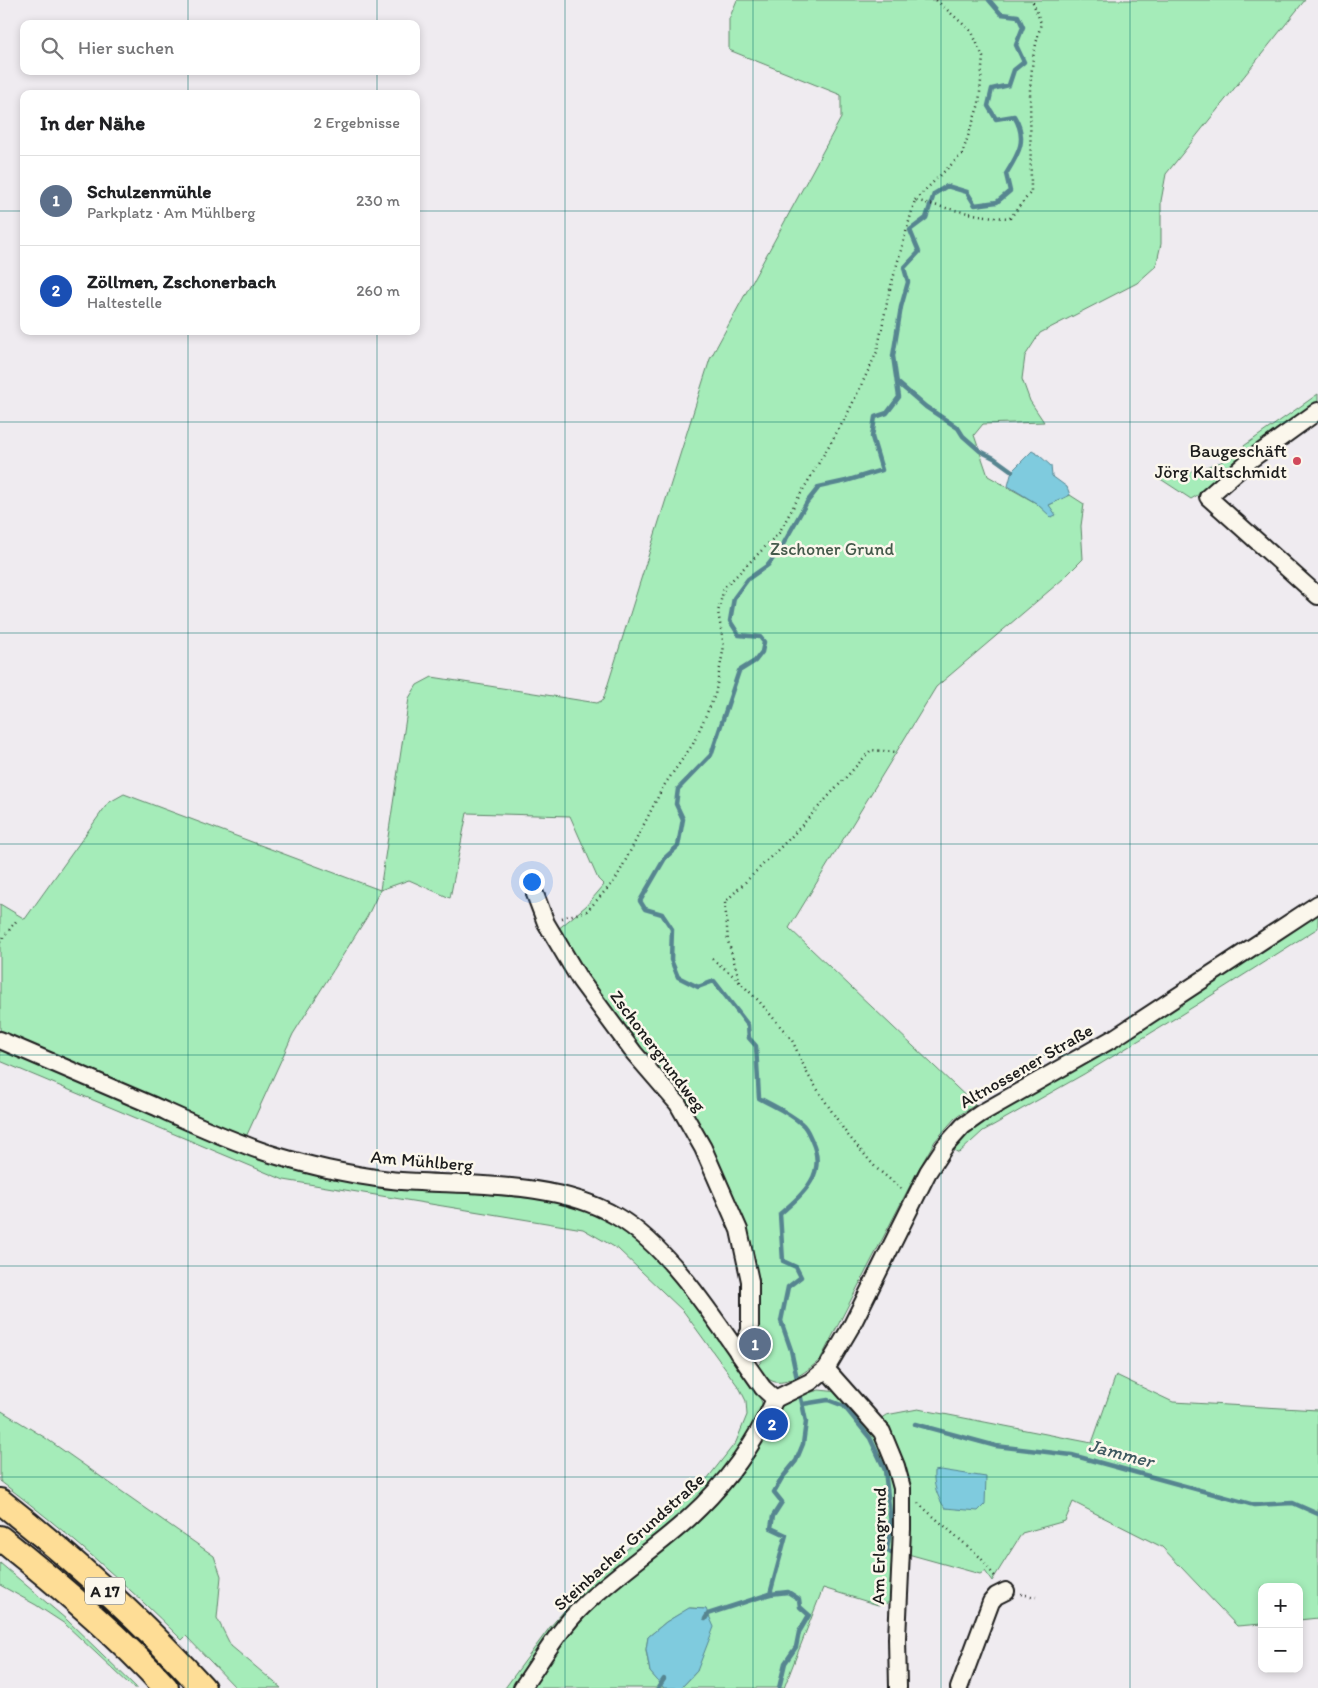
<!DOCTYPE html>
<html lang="de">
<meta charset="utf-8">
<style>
:root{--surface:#fff;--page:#f6f6f6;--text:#202124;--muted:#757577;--line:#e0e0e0;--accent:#d1495b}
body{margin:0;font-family:Itim,sans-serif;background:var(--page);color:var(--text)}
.controls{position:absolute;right:15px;bottom:15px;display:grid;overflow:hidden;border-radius:10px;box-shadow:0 2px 8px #0003}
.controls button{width:45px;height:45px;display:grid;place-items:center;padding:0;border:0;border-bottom:1px solid var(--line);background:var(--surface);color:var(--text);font:25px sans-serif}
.you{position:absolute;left:531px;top:881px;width:18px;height:18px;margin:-12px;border:4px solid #fff;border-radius:50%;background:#1a73e8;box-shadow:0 0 0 8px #1a73e833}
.badge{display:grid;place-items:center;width:32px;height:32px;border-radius:50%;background:var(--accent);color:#fff;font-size:16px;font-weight:700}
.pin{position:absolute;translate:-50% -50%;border:2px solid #fff;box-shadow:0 1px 5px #0006}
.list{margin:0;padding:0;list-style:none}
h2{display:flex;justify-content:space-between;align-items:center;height:65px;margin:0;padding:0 20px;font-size:21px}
h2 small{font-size:16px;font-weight:400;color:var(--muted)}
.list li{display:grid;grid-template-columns:32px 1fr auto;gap:15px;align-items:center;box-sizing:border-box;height:90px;padding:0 20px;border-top:1px solid var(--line)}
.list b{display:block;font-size:19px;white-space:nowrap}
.list p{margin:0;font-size:16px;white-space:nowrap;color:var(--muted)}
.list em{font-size:16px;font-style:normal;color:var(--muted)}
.icon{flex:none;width:28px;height:28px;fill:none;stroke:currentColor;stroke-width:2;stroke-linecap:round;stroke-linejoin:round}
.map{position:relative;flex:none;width:1318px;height:1688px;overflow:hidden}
.search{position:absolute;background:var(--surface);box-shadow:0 2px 8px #0003;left:20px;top:20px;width:400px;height:55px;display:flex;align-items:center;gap:12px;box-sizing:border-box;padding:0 18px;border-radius:10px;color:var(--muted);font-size:19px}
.panel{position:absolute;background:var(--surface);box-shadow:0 2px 8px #0003;left:20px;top:90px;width:400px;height:245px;border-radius:10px}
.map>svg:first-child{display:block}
.green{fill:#a5ecb9;stroke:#60846a}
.water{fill:#7fcbde;stroke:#578590}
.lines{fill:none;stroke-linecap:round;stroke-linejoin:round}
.stream{stroke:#578590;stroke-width:4.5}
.minor-casing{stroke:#1c1c1c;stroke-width:20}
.highway-casing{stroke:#1c1c1c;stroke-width:28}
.path{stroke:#1c1c1c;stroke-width:2.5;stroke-dasharray:1 4;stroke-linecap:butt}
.minor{stroke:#fbf7ec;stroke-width:16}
.highway{stroke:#fedd96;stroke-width:24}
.grid{fill:none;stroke:#0f766e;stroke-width:1;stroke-opacity:0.55}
.poi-dot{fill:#d1495b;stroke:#fbf7ec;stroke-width:2}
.labels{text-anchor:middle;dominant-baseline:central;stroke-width:5;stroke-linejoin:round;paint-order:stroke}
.shield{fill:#fbf7ec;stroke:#5f5e5a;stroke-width:1}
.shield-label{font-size:16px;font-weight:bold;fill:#1c1c1c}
.poi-label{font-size:18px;fill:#1c1c1c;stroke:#fbf7ec;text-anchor:end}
.park-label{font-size:18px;fill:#455a4b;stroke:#fbf7ec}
.street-label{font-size:18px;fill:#1c1c1c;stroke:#fbf7ec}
.water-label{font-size:19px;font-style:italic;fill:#3f5960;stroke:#fbf7ec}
</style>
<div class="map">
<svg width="1318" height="1688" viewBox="0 0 1318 1688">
<rect width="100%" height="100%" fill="#efebf0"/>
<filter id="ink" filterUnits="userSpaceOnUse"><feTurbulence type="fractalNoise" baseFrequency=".02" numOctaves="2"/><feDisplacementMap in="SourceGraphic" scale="10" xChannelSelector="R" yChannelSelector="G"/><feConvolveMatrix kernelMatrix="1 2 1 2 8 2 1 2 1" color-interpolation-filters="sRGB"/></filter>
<g filter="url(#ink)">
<g class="green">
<path d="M 737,0 L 1305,0 L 1166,174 L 1161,201 L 1161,244 L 1156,266 L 1137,283 L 1040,333 L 1025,356 L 1022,379 L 1030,401 L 1044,422 L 983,424 L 974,435 L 988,476 L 1036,503 L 1051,516 L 1049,505 L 1070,495 L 1084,504 L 1081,526 L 1083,559 L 1063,579 L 936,687 L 789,928 L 975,1105 L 955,1118 L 935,1141 L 917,1172 L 820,1360 C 809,1369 790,1385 775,1382 C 767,1380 761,1373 756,1368 L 772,1347 L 760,1330 L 745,1224 L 640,1050 L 583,975 L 557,930 L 586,906 L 604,885 L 598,879 L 570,816 L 467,813 L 450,898 L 409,880 L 380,890 L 367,917 L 293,1034 L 245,1139 L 0,1030 L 0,904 L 25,919 L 108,803 L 124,794 L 380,890 L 409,698 L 417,685 L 432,677 L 597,703 L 603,700 L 710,359 L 841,118 L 841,95 L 729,50 L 729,19 Z"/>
<path d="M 1318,394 L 1318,407 L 1218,483 L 1191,499 L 1159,478 L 1186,473 L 1221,462 Z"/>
<path d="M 1318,912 L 1318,928 L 1182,1014 L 1084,1074 L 983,1131 L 959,1153 L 952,1149 L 963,1135 L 984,1119 Z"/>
<path d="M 0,1049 L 244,1153 L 399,1187 L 551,1200 L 601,1214 L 653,1252 L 690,1298 L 759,1397 C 761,1400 763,1404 762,1408 C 759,1428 719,1475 705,1492 L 549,1636 L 513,1688 L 505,1688 L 550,1627 L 585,1587 L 604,1568 L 678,1507 L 707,1479 L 736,1442 L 747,1415 L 746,1401 L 740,1389 L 684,1312 L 618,1249 L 583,1229 L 284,1180 L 0,1061 Z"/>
<path d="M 1116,1375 L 1173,1402 L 1318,1410 L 1318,1618 L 1299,1620 L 1299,1587 L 1262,1587 L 1262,1624 L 1237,1626 L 1162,1547 L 1073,1502 L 1065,1521 L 1022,1533 L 992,1581 L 985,1571 L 980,1574 L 908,1554 L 880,1419 L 886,1415 L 918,1409 L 1092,1443 Z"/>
<path d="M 819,1390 L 839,1392 C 859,1414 881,1439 890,1468 C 901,1504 893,1563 892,1602 L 878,1605 L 823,1588 L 784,1688 L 681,1688 L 697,1671 L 706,1609 L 690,1608 L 666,1622 L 648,1637 L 646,1650 L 650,1672 L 664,1687 L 668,1688 L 529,1688 L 585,1612 L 691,1522 L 780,1407 L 798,1396 Z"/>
<path d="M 0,1410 L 44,1437 L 214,1556 L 221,1576 L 217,1618 L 231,1646 L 281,1688 L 236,1688 L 186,1636 L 182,1640 C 125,1583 65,1530 0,1481 Z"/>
<path d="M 0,1563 L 67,1620 L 137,1688 L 134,1688 L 129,1684 L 65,1624 L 36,1605 L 0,1585 Z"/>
</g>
<g class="water">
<path d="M 1032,451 L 1039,455 L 1051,466 L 1052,476 L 1067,487 L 1070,495 L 1049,505 L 1056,515 L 1051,517 L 1036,503 L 1008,486 L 1012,471 Z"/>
<path d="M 941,1470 L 986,1477 L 985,1504 L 978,1511 L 945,1508 C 937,1497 933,1484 934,1471 Z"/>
<path d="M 689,1608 L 706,1609 L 714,1627 L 697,1671 L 681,1688 L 664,1688 L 650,1672 L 646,1649 L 648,1637 L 666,1622 Z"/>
</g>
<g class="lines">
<g class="stream">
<path d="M 897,382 L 926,407 L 958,428 L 963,436 L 980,451 L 994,458 L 1012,471"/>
<path d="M 803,1404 L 828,1400 L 844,1406 L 870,1438 L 885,1470 L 891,1524 L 887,1550 L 891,1553"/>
<path d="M 915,1424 L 996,1446 L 1072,1455 L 1254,1505 L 1293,1503 L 1318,1514"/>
<path d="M 705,1619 L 708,1614 L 770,1594"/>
<path d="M 658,1688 L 664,1679"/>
<path d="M 779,1688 L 785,1663 L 796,1647 L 799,1632 L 809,1615 L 800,1607 L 799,1599 L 788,1592 L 770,1594 L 786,1535 L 771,1528 L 773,1516 L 782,1502 L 774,1492 L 782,1478 L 796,1461 L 803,1444 L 806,1422 L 791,1350 L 781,1321 L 788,1287 L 801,1277 L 796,1267 L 783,1261 L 780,1214 C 804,1193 827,1174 812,1141 C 809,1135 807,1128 802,1124 C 790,1113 773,1106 759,1098 L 756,1046 L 749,1038 L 748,1025 L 714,981 L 698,987 L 678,977 L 671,960 L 672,929 L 662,914 L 645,909 L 640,901 L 665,858 L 678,846 L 683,819 L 676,804 L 678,789 L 711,755 L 739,671 L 755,661 L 762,652 L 764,642 L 760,637 L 739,635 L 730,621 L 734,598 L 748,579 L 768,565 L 781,548 L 807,502 L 819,487 L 846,481 L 882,470 L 872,437 L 875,417 L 887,413 L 899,397 L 893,356 L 901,307 L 908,282 L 904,268 L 919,252 L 910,230 L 926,218 L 934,194 L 947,186 L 967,192 L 975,205 L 997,202 L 1010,191 L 1006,174 C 1019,153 1028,139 1014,116 L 996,119 L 988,106 L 992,89 L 1009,85 L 1014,70 L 1024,62 L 1016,45 L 1023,27 L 1018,16 L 1001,14 L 989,0"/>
</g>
<g class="minor-casing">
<g id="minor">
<path d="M 1318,411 L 1250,460 L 1208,497 L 1318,596"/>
<path d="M 535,894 L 546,923 L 580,980 L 634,1053 L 678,1104 L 703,1148 L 739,1230 L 750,1281 L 750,1331 L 738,1353"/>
<path d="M 0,1040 C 51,1062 102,1084 154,1106 C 183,1119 213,1133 243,1144 C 267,1154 301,1163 327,1169 C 351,1174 376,1179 401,1181 C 469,1186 555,1180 616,1216 C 675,1250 723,1333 763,1388 L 775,1399"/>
<path d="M 826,1369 L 882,1432 L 896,1466 L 902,1488 L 902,1529 L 897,1638 L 898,1688"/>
<path d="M 775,1399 L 810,1382 L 826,1369 L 852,1325 L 928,1172 L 945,1146 L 963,1126 L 980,1114 L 1114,1038 L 1318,904"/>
<path d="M 522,1688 C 541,1661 559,1629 583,1606 C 616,1574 655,1549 689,1518 C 726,1484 755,1444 775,1399"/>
<path d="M 959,1688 L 991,1602 L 996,1596 L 1006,1591"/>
</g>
</g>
<g class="highway-casing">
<g id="highway">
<path d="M 0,1501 C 72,1558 141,1620 203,1688"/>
<path d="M 0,1538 C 58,1584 116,1633 166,1688"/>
</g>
</g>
<g class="path">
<path d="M 915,200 L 962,154 L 979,104 L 983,57 L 972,32 L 936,0"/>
<path d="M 562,918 L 587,911 L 616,879 L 663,787 L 693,744 L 715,695 L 724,646 L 718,612 L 724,588 L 779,533 L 797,500 L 847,415 L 877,352 L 889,293 L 915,200 C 946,208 977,217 1010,218 L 1031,192 L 1030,89 L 1033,57 L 1041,23 L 1032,0"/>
<path d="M 0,942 L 17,920"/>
<path d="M 712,959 L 729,972 L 758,1000 L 792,1040 L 808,1075 L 846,1133 L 876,1168 L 903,1190"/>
<path d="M 740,982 L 728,941 L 725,902 L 791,837 L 871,750 L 897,752"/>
<path d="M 918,1503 L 980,1557 L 996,1578"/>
<path d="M 1021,1594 L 1036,1597"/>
</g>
<use href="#minor" class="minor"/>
<use href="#highway" class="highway"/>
</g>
</g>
<path class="grid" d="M 188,0 L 188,24M 377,0 L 377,24M 565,0 L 565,1688M 753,0 L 753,1688M 941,0 L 941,1688M 1130,0 L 1130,1688M 188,71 L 188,94M 377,71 L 377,94M 0,211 L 24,211M 416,211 L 1318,211M 188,331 L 188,1688M 377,331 L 377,1688M 0,422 L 1318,422M 0,633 L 1318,633M 0,844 L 1318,844M 0,1055 L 1318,1055M 0,1266 L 1318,1266M 0,1477 L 1318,1477"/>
<circle class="poi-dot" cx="1297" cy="461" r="5"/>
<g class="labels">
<rect class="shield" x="85" y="1577.5" width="40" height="27" rx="4"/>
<g class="shield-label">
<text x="105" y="1591">A 17</text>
</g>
<g class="poi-label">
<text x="1287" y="451">Baugeschäft<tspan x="1287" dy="21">Jörg Kaltschmidt</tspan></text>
</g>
<g class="park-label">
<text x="832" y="549">Zschoner Grund</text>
</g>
<g class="street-label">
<text transform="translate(658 1051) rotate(53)">Zschonergrundweg</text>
<text transform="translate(1026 1066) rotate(-30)">Altnossener Straße</text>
<text transform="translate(422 1161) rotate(5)">Am Mühlberg</text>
<text transform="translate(629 1542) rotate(-42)">Steinbacher Grundstraße</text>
<text transform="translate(879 1546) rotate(-89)">Am Erlengrund</text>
</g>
<g class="water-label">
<text transform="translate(1121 1453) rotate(15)">Jammer</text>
</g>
</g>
</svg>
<div class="controls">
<button>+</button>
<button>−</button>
</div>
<div class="you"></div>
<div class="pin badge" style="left:755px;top:1344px;background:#5c6f8a">1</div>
<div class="pin badge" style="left:772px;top:1424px;background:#1a4fb4">2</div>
<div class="search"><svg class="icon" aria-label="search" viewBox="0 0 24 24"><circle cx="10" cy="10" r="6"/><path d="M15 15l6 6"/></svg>Hier suchen</div>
<section class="panel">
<h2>In der Nähe<small>2 Ergebnisse</small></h2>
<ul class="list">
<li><span class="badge" style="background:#5c6f8a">1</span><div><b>Schulzenmühle</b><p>Parkplatz · Am Mühlberg</p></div><em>230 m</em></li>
<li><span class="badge" style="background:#1a4fb4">2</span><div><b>Zöllmen, Zschonerbach</b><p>Haltestelle</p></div><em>260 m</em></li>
</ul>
</section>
</div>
